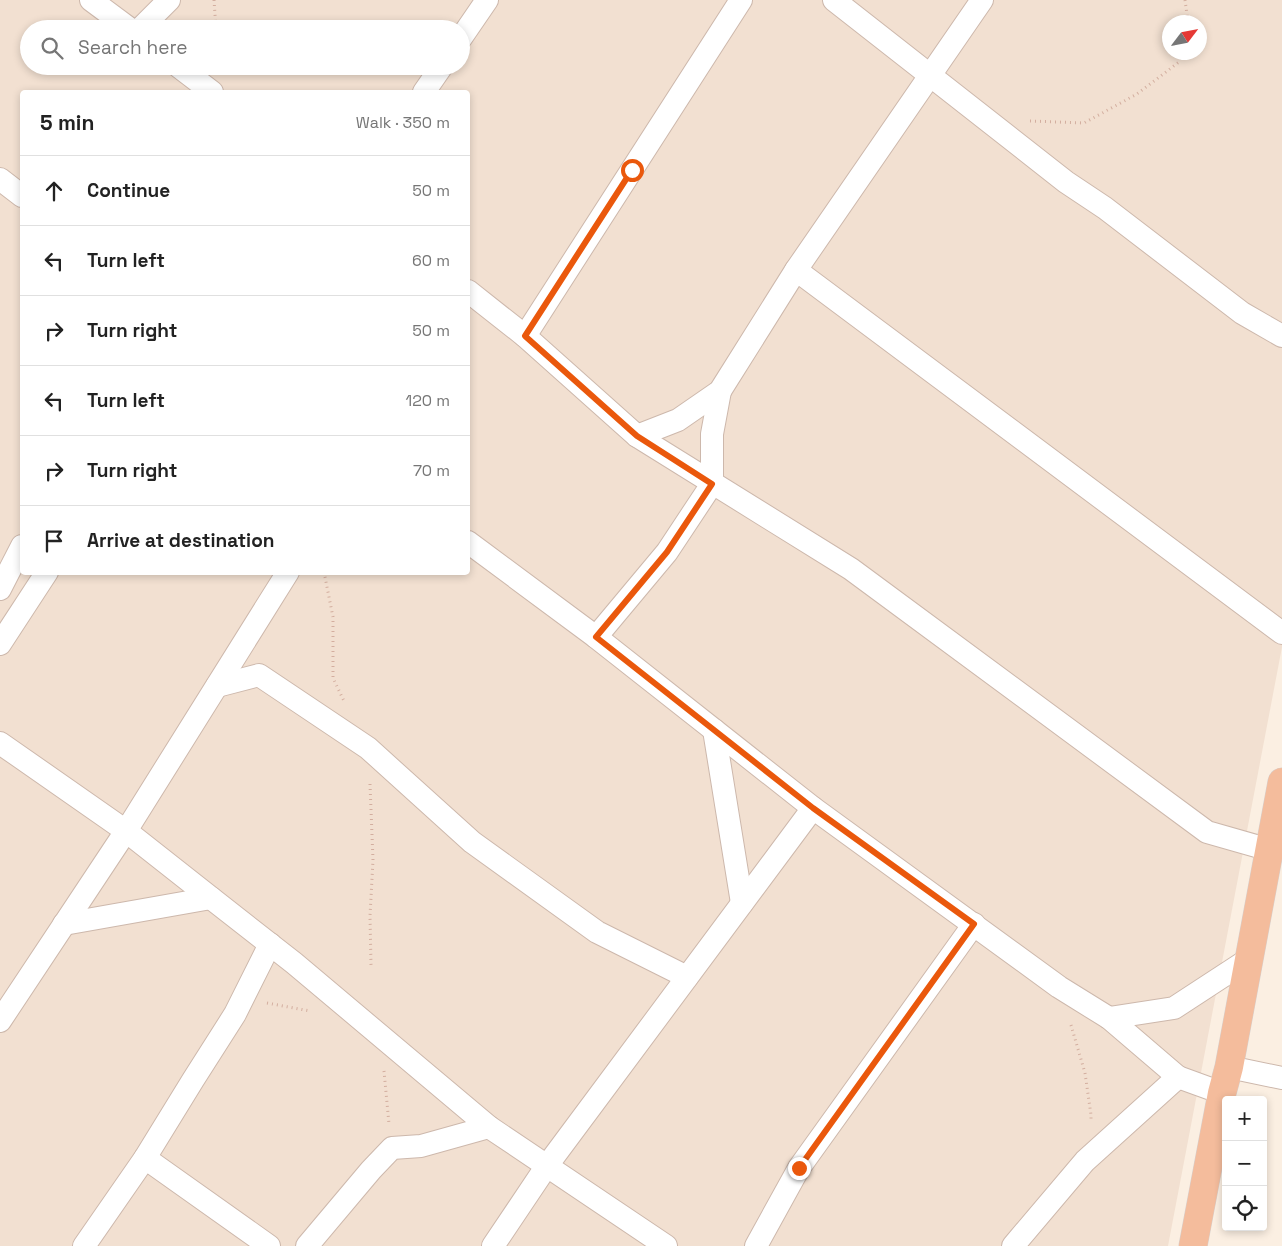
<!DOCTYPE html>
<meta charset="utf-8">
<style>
:root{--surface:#fff;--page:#f2f2f2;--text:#222;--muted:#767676;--line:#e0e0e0}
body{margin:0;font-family:"Space Grotesk",sans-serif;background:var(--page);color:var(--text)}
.controls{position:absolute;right:15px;bottom:15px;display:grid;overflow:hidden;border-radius:5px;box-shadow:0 2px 8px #0003}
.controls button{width:45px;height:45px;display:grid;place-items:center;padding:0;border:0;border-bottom:1px solid var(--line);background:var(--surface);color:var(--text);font:25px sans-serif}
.compass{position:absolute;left:1162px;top:15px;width:45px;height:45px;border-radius:50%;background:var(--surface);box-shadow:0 2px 8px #0003;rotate:58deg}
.stop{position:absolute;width:15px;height:15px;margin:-11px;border:4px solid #ea580c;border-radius:50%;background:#fff}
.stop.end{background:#ea580c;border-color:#fff;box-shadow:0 1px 5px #0008}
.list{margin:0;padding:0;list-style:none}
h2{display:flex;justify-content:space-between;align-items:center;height:65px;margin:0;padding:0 20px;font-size:21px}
h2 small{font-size:16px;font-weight:400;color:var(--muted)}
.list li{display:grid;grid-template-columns:32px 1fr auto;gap:15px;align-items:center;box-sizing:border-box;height:70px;padding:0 20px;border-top:1px solid var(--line)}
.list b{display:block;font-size:19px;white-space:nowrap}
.list em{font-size:16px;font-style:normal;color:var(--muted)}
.icon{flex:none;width:28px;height:28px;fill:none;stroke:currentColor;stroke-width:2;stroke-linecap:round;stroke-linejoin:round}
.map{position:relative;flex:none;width:1282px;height:1246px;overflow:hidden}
.search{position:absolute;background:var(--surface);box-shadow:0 2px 8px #0003;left:20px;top:20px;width:450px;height:55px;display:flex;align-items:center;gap:12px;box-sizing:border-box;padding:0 18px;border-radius:28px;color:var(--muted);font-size:19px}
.panel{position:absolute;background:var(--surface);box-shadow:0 2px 8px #0003;left:20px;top:90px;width:450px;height:485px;border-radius:5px}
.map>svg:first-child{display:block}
.residential{fill:#f2e0d1;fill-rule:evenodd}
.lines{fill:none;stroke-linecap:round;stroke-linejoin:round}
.minor-casing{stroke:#cdb8ac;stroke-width:24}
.trunk-casing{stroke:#d7cfcc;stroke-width:29}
.path{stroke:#d3ae9f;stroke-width:3;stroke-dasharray:1 4;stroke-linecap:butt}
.minor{stroke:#fff;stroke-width:22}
.trunk{stroke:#f4bc9c;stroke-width:28}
.route{stroke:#ea580c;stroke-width:6}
</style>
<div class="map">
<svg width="1282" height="1246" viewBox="0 0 1282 1246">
<rect width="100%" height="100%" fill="#fbefe2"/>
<path class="residential" d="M 0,0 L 1282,0 L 1282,647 L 1168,1246 L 0,1246 ZM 1170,22 L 1200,22 L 1200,52 L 1170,52 ZM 29,29 L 461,29 L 461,66 L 29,66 ZM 22,92 L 468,92 L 468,572 L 22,572 Z"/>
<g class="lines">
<g class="minor-casing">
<g id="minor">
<path d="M 91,0 L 130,29"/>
<path d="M 834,0 L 1066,182 L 1105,208 L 1242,313 L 1282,336"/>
<path d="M 140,29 L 169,0"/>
<path d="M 461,38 L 487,0"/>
<path d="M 178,66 L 212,92"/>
<path d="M 424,92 L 442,66"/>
<path d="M 0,179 L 22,196"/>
<path d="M 796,270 L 1282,633"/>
<path d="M 468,291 L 525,336 L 637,436 L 851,569 L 1207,832 L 1270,850"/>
<path d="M 525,336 L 741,0"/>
<path d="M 637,436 L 678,420 L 720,391 L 796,270 L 982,0"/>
<path d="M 468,542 L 596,637 L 813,808 L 1059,987 L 1109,1018 L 1178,1077 L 1222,1093"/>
<path d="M 0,589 L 22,546"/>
<path d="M 596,637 L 667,552 L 712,484 L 712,434 L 720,391"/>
<path d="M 0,644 L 47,572"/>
<path d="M 217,686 L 259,675 L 368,748 L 472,842 L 597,932 L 687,977"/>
<path d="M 714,730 L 742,903"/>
<path d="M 0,743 L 126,831 L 211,898 L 294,963 L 489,1127 L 666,1246"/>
<path d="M 64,924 L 211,898"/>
<path d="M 1109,1018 L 1174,1008 L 1249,959"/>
<path d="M 0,1021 L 126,831 L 288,572"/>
<path d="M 1229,1067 L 1282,1078"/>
<path d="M 145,1158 L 269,1246"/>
<path d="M 84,1246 L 145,1158 L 193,1080 L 235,1014 L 270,944"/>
<path d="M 307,1246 L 371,1170 L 392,1148 L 421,1146 L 489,1127"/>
<path d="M 493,1246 L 546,1167 L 813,808"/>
<path d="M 756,1246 L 799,1168 L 974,924"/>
<path d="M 1013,1246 L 1085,1161 L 1178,1077"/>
</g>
</g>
<g class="trunk-casing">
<path id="trunk" d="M 1193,1246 L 1222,1093 L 1229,1067 L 1282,782"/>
</g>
<g class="path">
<path d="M 214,0 L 216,29"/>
<path d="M 1185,0 L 1188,22"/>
<path d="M 1030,121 L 1084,123 L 1137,94 L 1179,62 L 1182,52"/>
<path d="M 324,572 L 333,617 L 333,678 L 344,701"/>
<path d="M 370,784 L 373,860 L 370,916 L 371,965"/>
<path d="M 267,1003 L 310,1011"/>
<path d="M 1071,1025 L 1085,1073 L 1091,1115 L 1091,1121"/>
<path d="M 384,1071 L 389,1124"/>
</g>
<use href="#minor" class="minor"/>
<use href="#trunk" class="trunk"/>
</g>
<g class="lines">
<path class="route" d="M 632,170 L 525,336 L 637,436 L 712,484 L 667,552 L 596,637 L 813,808 L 974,924 L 799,1168"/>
</g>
</svg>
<div class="controls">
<button>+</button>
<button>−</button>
<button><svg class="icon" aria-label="locate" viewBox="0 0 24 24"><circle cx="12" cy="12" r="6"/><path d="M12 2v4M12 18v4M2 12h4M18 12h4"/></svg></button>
</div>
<svg class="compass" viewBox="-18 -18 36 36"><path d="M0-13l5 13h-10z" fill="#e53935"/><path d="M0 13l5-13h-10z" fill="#767676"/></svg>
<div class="stop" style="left:632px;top:170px"></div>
<div class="stop end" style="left:799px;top:1168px"></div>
<div class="search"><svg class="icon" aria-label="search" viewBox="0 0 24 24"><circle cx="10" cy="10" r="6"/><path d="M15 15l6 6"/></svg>Search here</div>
<section class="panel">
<h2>5 min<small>Walk · 350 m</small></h2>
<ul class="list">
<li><svg class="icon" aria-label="ahead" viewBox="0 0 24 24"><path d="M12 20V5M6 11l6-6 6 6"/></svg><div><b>Continue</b></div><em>50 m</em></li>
<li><svg class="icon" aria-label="left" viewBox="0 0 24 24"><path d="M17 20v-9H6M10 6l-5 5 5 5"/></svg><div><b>Turn left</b></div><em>60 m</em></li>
<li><svg class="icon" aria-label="right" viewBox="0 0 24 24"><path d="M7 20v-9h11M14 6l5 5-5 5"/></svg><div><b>Turn right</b></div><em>50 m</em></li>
<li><svg class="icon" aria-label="left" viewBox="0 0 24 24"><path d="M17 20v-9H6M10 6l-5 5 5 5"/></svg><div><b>Turn left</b></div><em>120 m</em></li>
<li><svg class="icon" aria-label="right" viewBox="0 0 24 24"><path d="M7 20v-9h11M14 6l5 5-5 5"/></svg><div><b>Turn right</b></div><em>70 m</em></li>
<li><svg class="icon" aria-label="arrive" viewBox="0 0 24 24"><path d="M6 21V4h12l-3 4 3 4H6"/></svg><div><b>Arrive at destination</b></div></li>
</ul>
</section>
</div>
